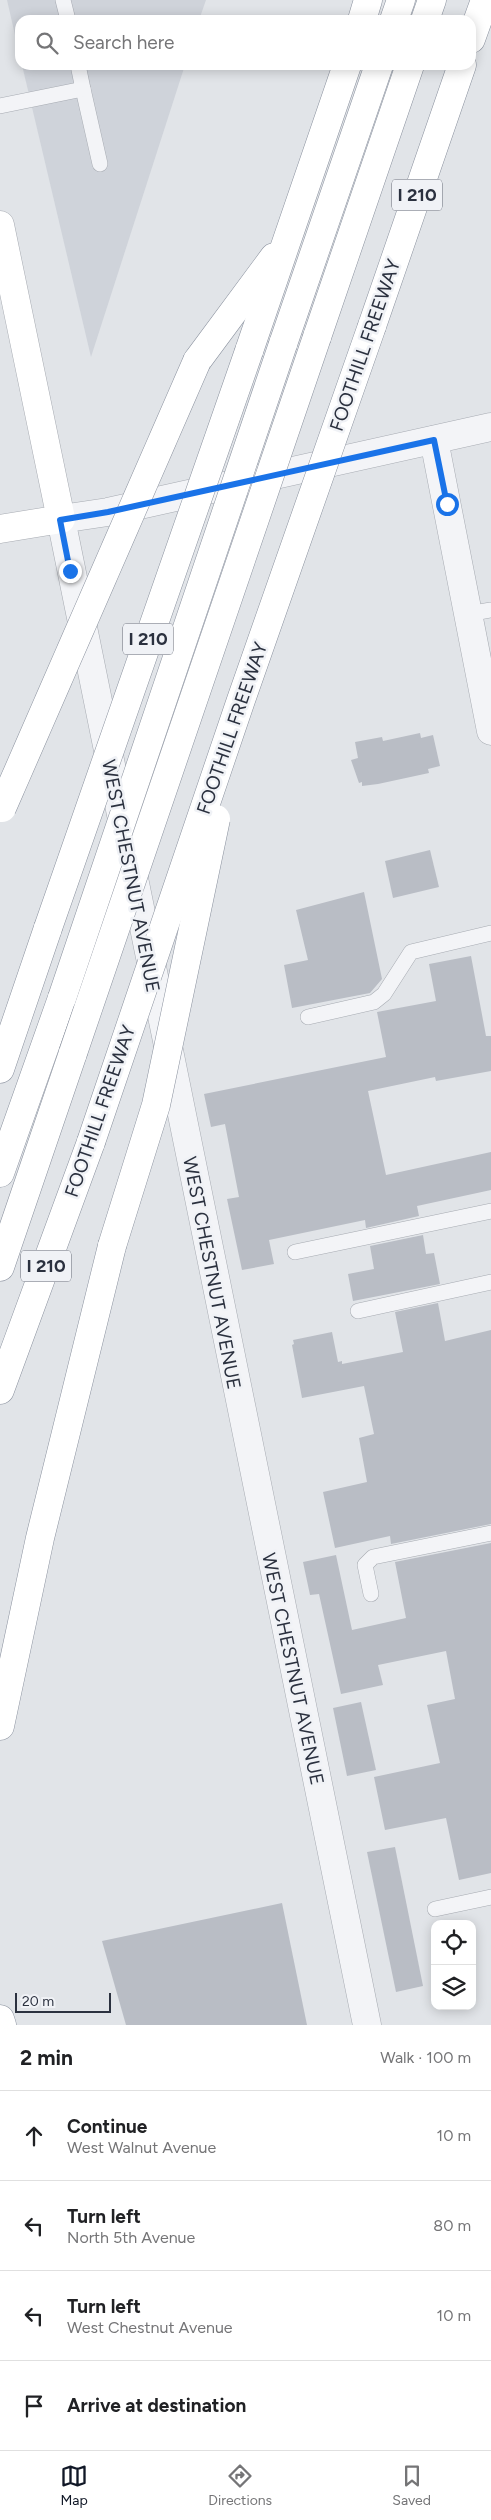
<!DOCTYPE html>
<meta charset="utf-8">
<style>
:root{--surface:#fff;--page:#f6f6f6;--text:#202124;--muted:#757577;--line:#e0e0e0;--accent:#111827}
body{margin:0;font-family:Figtree,sans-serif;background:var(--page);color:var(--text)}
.controls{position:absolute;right:15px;bottom:15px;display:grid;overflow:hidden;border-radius:10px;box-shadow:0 2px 12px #0003}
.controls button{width:45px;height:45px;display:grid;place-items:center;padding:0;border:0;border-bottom:1px solid var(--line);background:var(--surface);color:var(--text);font:25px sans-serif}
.scale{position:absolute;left:15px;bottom:12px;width:96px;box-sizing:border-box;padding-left:5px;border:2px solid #2b313f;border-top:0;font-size:14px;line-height:18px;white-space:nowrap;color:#2b313f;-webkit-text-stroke:4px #f0f2f6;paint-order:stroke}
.stop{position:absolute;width:15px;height:15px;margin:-11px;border:4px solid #1a73e8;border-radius:50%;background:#fff}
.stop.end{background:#1a73e8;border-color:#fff;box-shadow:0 1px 5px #0008}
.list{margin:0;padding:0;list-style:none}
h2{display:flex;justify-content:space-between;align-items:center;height:65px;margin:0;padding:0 20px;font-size:21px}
h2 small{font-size:16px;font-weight:400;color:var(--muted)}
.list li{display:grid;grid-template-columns:32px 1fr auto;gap:15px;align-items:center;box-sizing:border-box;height:90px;padding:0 20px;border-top:1px solid var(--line)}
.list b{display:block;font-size:19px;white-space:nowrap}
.list p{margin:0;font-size:16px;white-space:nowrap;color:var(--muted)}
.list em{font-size:16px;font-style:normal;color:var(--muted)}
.icon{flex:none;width:28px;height:28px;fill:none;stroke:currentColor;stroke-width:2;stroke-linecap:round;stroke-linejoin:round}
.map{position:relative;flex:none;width:491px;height:2025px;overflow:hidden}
.search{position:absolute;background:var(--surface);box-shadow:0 2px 12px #0003;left:15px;right:15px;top:15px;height:55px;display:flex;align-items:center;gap:12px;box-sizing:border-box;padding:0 18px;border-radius:15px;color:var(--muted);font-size:19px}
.sheet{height:425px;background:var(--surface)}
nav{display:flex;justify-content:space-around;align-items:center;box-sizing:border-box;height:70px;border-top:1px solid var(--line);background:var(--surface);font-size:14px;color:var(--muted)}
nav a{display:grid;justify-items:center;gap:2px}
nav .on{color:var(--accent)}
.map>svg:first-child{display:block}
.built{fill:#cfd3da}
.building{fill:#b9bdc5}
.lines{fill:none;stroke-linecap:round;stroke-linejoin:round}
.lane-casing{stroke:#a7abb2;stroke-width:16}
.street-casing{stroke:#a7abb2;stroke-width:29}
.secondary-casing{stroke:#a7abb2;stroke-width:29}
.highway-casing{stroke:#8a919e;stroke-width:29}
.lane{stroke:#f3f4f7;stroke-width:15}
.street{stroke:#f3f4f7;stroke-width:28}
.secondary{stroke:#fff;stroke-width:28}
.highway{stroke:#fff;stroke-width:28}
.highway-bridge-casing{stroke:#8a919e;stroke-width:29;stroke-linecap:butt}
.highway-bridge{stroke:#fff;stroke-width:28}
.route{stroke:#1a73e8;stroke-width:6}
.labels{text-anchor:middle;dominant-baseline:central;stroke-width:5;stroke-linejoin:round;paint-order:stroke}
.shield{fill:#f0f2f6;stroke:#666b76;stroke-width:1}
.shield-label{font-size:18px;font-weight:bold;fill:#2b313f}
.street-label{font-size:19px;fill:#2b313f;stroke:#f0f2f6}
</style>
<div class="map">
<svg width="491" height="2025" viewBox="0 0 491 2025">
<rect width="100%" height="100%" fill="#e1e4e8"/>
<g class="built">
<path d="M 7,0 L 206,0 L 199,20 L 20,20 L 20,57 Z"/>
<path d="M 22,65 L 185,65 L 91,357 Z"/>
</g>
<g class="building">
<path d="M 420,733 L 421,738 L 433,735 L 440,766 L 428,769 L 429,773 L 378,784 L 362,786 L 362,782 L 359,783 L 351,760 L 358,758 L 355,742 L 382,737 L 383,741 Z"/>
<path d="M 430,850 L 439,887 L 393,898 L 385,861 Z"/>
<path d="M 364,892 L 382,979 L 370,993 L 292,1008 L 284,965 L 308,960 L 296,910 Z"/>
<path d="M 471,956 L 486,1036 L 491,1036 L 491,1071 L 436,1081 L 435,1077 L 368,1091 L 386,1175 L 491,1152 L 491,1190 L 417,1206 L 419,1216 L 366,1228 L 365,1220 L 269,1240 L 274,1264 L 242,1270 L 227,1199 L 239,1197 L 225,1124 L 211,1127 L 204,1094 L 386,1057 L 377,1012 L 436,1001 L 429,964 Z"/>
<path d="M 423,1235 L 426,1254 L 434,1253 L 440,1284 L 353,1301 L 348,1274 L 374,1269 L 370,1246 Z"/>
<path d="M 438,1303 L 445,1341 L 491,1330 L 491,1524 L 391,1544 L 390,1536 L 335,1548 L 323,1492 L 367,1482 L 359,1438 L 374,1434 L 364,1386 L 302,1398 L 292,1345 L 294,1344 L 293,1340 L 332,1332 L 338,1362 L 342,1361 L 342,1364 L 403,1352 L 395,1312 Z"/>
<path d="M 491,1543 L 491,1873 L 459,1880 L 446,1818 L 385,1830 L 374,1777 L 440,1763 L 427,1705 L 455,1699 L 446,1651 L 378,1665 L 383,1685 L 341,1694 L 319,1594 L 310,1595 L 303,1562 L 336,1555 L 352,1630 L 406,1618 L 395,1562 Z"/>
<path d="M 361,1702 L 376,1770 L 347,1776 L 333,1708 Z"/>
<path d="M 395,1847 L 423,1986 L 396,1992 L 367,1852 Z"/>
<path d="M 282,1903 L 307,2025 L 126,2025 L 102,1941 Z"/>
</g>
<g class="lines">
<g class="lane-casing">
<g id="lane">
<path d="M 63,0 L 68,20"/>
<path d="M 83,89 L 100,164"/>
<path d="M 0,106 L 83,89 L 78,65"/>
<path d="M 468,614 L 491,610"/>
<path d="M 308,1017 L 374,1002 L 384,994 L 411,952 L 491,933"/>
<path d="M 295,1252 L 491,1211"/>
<path d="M 358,1311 L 491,1282"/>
<path d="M 371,1594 L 365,1565 L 373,1557 L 491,1533"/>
<path d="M 435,1909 L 491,1897"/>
</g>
</g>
<g class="street-casing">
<g id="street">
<path d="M 434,440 L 491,731"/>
<path d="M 367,2025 L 61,519 L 108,512 L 491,427"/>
</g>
</g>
<g class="secondary-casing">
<path id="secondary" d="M 0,225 L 61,519 L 0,529"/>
</g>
<g class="highway-casing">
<g id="highway">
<path d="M 362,20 L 368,0"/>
<path d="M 394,20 L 401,0"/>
<path d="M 425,20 L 432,0"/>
<path d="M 471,39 L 485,0"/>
<path d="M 372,326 L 462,65"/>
<path d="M 317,337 L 410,65"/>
<path d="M 283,344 L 379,65"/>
<path d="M 249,351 L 347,65"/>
<path d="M 197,361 L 274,257"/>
<path d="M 0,1069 L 48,928"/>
<path d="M 0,1173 L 62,998"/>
<path d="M 0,1267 L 73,1053"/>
<path d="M 0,1390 L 91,1142"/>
<path d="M 0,1726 L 40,1538 L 112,1246"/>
<path d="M 0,2019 L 2,2025"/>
</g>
</g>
<use href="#lane" class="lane"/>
<use href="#street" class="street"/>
<use href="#secondary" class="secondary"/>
<use href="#highway" class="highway"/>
<g class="highway-bridge-casing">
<g id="highway-bridge">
<path d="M 2,808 L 197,361"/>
<path d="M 48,928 L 249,351"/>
<path d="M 62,998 L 283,344"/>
<path d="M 73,1053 L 317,337"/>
<path d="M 91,1142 L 241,700 L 372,326"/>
<path d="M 112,1246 L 156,1105 L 216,819"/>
</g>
</g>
<use href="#highway-bridge" class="highway-bridge"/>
</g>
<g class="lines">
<path class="route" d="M 70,571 L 60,520 L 108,512 L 434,440 L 447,504"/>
</g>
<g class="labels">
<g class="shield">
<rect x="392" y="179.5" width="50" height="31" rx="4"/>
<rect x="123" y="623.5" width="50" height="31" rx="4"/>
<rect x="21" y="1250.5" width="50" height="31" rx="4"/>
</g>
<g class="shield-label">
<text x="417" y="195">I 210</text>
<text x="148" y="639">I 210</text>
<text x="46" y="1266">I 210</text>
</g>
<g class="street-label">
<text transform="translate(365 345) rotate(-71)">FOOTHILL FREEWAY</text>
<text transform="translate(232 728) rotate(-71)">FOOTHILL FREEWAY</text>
<text transform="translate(131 876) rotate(79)">WEST CHESTNUT AVENUE</text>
<text transform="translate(100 1111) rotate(-71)">FOOTHILL FREEWAY</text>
<text transform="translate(212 1273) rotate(79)">WEST CHESTNUT AVENUE</text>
<text transform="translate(293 1669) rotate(78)">WEST CHESTNUT AVENUE</text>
</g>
</g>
</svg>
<div class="controls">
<button><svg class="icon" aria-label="locate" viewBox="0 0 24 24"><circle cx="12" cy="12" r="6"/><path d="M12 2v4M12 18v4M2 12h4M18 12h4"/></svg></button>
<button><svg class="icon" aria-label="layers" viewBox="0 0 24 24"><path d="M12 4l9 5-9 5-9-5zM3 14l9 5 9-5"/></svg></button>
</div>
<div class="scale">20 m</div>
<div class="stop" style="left:447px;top:504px"></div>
<div class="stop end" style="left:70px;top:571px"></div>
<div class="search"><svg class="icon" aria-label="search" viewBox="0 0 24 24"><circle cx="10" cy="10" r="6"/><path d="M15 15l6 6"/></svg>Search here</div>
</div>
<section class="sheet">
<h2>2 min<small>Walk · 100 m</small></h2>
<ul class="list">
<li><svg class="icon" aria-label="ahead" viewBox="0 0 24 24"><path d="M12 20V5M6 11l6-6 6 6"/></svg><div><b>Continue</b><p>West Walnut Avenue</p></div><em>10 m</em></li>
<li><svg class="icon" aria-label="left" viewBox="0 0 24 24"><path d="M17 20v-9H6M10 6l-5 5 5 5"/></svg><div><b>Turn left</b><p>North 5th Avenue</p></div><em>80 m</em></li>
<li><svg class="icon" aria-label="left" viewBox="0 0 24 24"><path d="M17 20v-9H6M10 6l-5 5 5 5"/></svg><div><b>Turn left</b><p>West Chestnut Avenue</p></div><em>10 m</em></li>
<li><svg class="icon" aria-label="arrive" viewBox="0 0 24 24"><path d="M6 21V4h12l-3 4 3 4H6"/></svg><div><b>Arrive at destination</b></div></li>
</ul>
</section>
<nav>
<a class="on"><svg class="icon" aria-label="map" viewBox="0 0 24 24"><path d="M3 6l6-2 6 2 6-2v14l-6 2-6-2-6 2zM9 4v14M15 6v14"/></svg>Map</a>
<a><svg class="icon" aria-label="directions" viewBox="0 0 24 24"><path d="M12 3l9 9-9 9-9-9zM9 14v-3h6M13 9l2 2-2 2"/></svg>Directions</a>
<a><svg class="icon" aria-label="saved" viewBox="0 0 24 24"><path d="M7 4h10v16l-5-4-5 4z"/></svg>Saved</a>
</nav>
